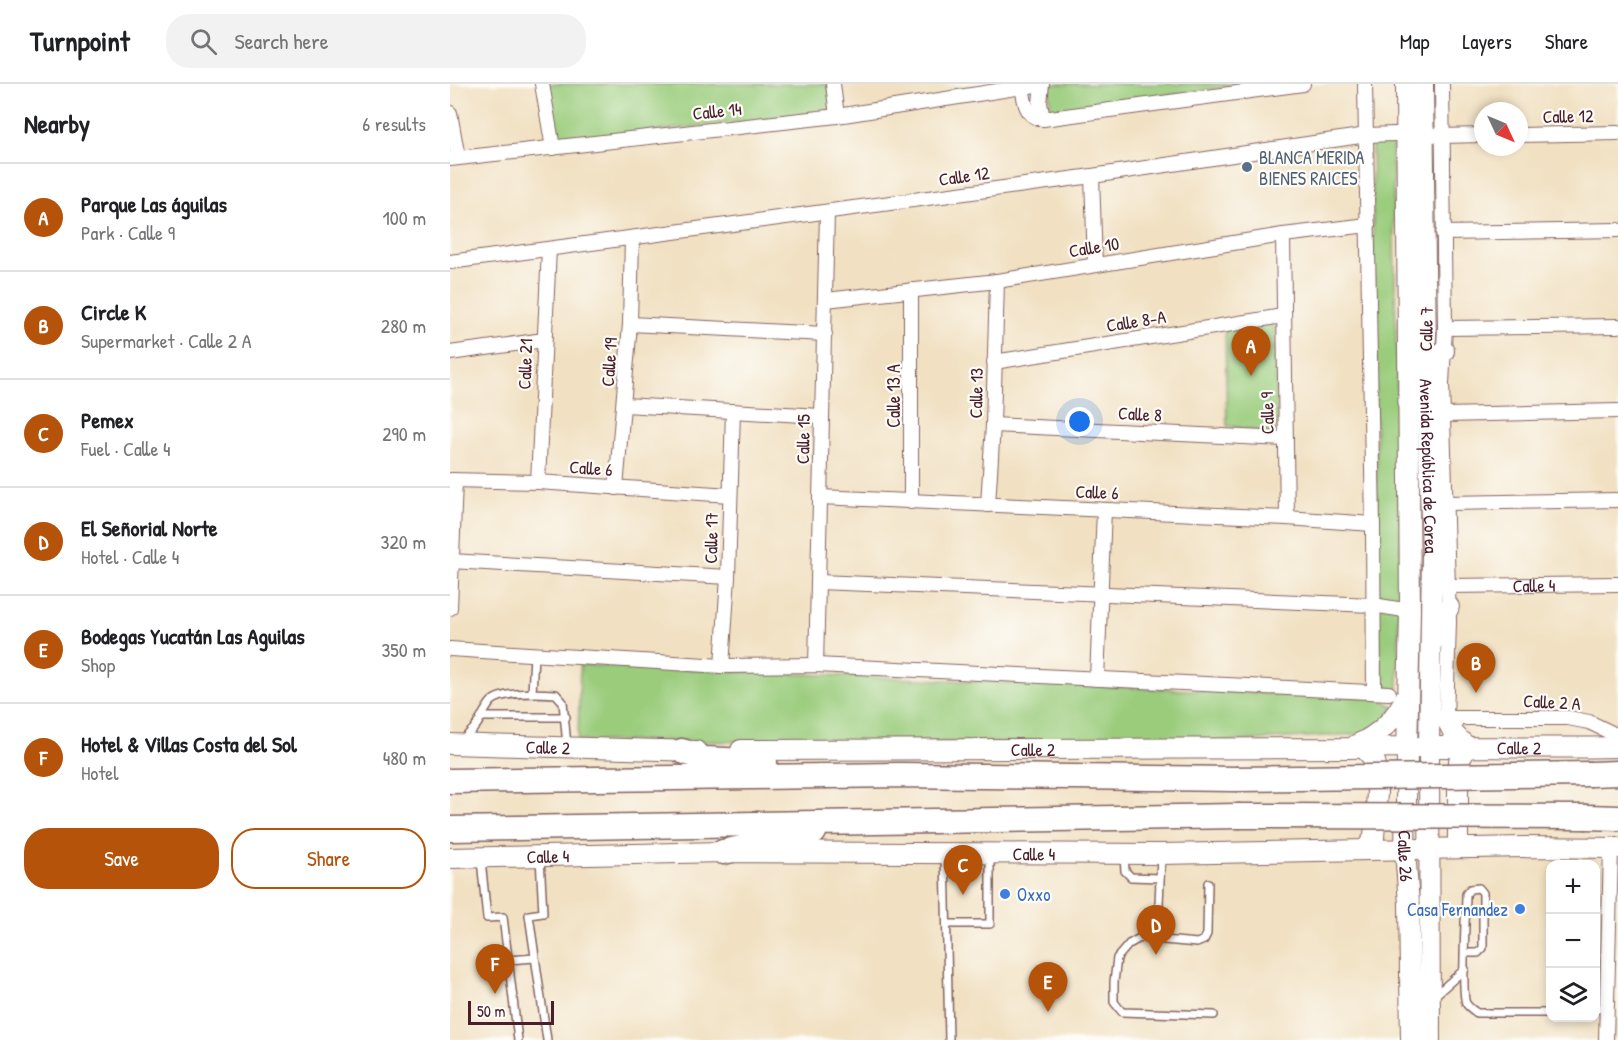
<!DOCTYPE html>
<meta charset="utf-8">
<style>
:root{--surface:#fff;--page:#f2f2f2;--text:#202124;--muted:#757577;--line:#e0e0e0;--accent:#b45309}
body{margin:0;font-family:"Patrick Hand",sans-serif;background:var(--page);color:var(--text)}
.controls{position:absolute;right:18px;bottom:18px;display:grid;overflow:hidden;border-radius:12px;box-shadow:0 3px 9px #0003}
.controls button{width:54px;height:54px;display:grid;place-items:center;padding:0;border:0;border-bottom:2px solid var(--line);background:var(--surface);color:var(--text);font:30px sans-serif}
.compass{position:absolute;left:1024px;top:18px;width:54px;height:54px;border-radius:50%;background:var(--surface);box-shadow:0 3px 9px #0003;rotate:134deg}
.scale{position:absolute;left:18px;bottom:15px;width:86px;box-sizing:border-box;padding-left:6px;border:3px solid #4a1f2b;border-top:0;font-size:16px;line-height:21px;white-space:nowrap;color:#4a1f2b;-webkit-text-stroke:4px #fdfcf7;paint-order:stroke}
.you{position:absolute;left:630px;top:338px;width:21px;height:21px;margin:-15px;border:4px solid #fff;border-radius:50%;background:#1a73e8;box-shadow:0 0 0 9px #1a73e833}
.badge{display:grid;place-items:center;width:39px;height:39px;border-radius:50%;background:var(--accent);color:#fff;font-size:20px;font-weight:700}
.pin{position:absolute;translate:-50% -50px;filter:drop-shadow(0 2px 3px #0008)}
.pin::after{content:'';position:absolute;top:32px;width:21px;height:18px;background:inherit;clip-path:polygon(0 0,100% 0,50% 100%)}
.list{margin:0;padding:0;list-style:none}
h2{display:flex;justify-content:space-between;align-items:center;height:78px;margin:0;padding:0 24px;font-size:26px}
h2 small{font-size:20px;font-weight:400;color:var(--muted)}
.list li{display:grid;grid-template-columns:39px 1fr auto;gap:18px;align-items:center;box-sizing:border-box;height:108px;padding:0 24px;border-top:2px solid var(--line)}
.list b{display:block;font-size:22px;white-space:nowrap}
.list p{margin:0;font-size:20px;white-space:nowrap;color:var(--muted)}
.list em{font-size:20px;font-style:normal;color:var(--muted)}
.actions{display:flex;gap:12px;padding:18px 24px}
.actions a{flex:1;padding:14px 0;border:2px solid var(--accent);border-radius:24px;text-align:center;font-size:21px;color:var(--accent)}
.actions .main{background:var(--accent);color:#fff}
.icon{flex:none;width:33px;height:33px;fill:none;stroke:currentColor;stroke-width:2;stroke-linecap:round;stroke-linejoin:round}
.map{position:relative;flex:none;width:1168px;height:956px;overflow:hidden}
header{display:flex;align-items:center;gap:36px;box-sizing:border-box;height:84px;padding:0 30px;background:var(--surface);border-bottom:2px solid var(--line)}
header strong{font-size:28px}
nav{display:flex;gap:33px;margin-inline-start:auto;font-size:21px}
.search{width:420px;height:54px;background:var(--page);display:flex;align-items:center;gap:15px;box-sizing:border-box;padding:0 21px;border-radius:24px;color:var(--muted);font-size:22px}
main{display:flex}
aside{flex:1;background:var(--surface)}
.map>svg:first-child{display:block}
.green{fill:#9acc7c;stroke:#727654;stroke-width:1.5}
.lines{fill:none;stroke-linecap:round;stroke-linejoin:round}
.lane-casing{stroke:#846360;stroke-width:10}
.street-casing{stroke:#846360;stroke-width:16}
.secondary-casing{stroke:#846360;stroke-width:22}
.highway-casing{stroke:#846360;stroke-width:27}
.lane{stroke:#fff;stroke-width:7}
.street{stroke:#fff;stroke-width:14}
.secondary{stroke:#fff;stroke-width:20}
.highway{stroke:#fff;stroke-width:24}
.highway-bridge-casing{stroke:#846360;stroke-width:27;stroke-linecap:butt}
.highway-bridge{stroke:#fff;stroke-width:24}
.service-dot{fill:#5c6f8a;stroke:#fdfcf7;stroke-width:2}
.shop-dot{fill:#3f7fe0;stroke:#fdfcf7;stroke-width:2}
.labels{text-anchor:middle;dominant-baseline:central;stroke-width:4.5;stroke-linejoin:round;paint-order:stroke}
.street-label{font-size:18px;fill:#4a1f2b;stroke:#fdfcf7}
.service-label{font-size:18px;fill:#4e5e75;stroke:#fdfcf7;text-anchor:start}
.shop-label{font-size:18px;fill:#366cbe;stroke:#fdfcf7;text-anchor:start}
</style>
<header>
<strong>Turnpoint</strong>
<div class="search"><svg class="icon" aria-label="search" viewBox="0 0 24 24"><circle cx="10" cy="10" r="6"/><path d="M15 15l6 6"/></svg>Search here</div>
<nav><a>Map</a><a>Layers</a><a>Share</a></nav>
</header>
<main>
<aside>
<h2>Nearby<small>6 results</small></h2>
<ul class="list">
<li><span class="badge">A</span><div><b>Parque Las águilas</b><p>Park · Calle 9</p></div><em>100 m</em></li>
<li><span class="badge">B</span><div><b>Circle K</b><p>Supermarket · Calle 2 A</p></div><em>280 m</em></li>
<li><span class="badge">C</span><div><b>Pemex</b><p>Fuel · Calle 4</p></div><em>290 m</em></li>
<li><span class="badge">D</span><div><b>El Señorial Norte</b><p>Hotel · Calle 4</p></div><em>320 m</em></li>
<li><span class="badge">E</span><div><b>Bodegas Yucatán Las Aguilas</b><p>Shop</p></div><em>350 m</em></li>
<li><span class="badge">F</span><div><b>Hotel &amp; Villas Costa del Sol</b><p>Hotel</p></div><em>480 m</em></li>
</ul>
<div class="actions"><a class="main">Save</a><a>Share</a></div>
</aside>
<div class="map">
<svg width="1168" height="956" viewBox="0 0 1168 956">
<rect width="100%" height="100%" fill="#fdfcf7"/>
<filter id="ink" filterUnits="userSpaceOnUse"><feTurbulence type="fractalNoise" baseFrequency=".0167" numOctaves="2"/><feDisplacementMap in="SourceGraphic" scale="12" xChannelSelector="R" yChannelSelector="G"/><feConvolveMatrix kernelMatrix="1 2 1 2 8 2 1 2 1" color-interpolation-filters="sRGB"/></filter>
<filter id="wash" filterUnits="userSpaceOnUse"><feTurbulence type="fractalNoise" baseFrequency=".008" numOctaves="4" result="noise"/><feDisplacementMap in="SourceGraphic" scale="24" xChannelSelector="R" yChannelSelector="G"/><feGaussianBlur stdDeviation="1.35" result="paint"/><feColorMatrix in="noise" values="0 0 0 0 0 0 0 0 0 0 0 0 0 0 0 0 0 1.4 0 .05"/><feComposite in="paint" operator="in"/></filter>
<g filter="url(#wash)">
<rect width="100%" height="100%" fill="#f1e0c1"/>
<g class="green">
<path d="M 97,0 L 379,0 L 382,28 L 108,58 Z"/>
<path d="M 600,0 L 800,0 L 600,28 Z"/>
<path d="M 942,50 L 950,460 L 948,608 L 929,602 L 922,56 Z"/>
<path d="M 824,237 L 828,350 L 777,342 L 775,243 Z"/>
<path d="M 130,581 L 930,614 L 944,623 L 926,649 L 748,659 L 128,657 Z"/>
</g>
</g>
<g filter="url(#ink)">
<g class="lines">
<g class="lane-casing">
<g id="lane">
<path d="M 82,609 L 84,571"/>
<path d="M 31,633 L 116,633"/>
<path d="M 13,656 C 17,651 22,647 26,642 C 31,635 35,625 41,618 C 51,607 91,609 106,610 L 113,618 L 117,662"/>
<path d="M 495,770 L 499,956"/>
<path d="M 674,771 L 675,787 L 681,793 L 710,794"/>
<path d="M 711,773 L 708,844 L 679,860 L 667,874 L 664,898 L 664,918 L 672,928 L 764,931"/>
<path d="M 90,774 L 93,829 L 79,831 L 97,956"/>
<path d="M 31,776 L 37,834 L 53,833 L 68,956"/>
<path d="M 498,840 L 540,840 L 540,770"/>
<path d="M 708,844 L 710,853 L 714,856 L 747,859 L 754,856 L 757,850 L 758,799"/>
<path d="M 1015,869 L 1028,869 L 1033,864 L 1033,809 L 1029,804 L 1020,805 L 1016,810 C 1016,827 1011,909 1016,919 C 1018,923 1023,926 1027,929 L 1100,929"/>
<path d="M 58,876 L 85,874"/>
<path d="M 983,913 L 1015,885"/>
<path d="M 1146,925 L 1156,924"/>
</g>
</g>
<g class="street-casing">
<g id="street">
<path d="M 92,0 L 103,64"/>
<path d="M 383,0 L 387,32"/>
<path d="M 572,0 C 574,16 575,33 593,35 L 853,0"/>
<path d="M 592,0 L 590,19 L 593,35"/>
<path d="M 915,0 L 923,440 L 924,608"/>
<path d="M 992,0 L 995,244 L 992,300 L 999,538 L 996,634 L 1118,634 L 1139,638 L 1168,652"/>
<path d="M 0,29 L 8,74"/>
<path d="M 1069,51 L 1168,49"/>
<path d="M 0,75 L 387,32 L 592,0"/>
<path d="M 642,92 L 645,181"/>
<path d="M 993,149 L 1168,146"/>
<path d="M 833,151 L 837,434"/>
<path d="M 0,178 L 642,92 L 917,51 L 973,49 L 991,52 L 1033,51"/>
<path d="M 376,216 L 547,197 L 833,151 L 918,141"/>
<path d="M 180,240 L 375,250"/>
<path d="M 995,244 L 1168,242"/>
<path d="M 0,269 L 94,256"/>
<path d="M 544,278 L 833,232"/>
<path d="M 174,321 L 371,332"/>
<path d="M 994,331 L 1168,327"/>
<path d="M 543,341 L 836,355"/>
<path d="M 0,396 L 88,398 L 280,411"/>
<path d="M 88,398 L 99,165"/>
<path d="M 166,404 L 180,240 L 182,154"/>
<path d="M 370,413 L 837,434 L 923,440"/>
<path d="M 461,418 L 461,206"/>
<path d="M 997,419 L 1168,416"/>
<path d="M 538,421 L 543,341 L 547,197"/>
<path d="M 0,477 L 278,493"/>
<path d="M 369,498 L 923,521 L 960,527"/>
<path id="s1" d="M 998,502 L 1168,500"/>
<path d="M 0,524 L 5,397"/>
<path d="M 0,565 L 272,582 L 366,581 L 939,609"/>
<path d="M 366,581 L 377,129"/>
<path d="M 272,582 L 278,493 L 283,327"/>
<path d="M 647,595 L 654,426"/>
<path d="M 1156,956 L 1161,764"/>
</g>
</g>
<g class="secondary-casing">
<g id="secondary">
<path id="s2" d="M 956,0 L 960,527 L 955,766 L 959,820 L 961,956"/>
<path id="s3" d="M 973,0 L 976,275 L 982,469 L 979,662 L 980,956"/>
<path d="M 977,291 L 994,267"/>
<path d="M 983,557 L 999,523"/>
<path d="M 996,634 L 1004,650 L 1017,663 L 1009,677 L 1008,709 L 1008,756 L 1013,764"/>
<path id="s4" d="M 0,660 L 246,667"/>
<path d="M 906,661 C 929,651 946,635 956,612"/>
<path d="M 913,663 L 924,675 L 926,681 L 927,709 L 924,754 L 915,766"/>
<path id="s5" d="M 291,666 L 900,664 C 989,661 1079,665 1168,663"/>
<path id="s6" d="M 0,774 L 273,768 L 711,770 L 1075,763 L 1168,764"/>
</g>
</g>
<g class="highway-casing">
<g id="highway">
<path d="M 232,667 L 255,675 L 315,678"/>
<path d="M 1141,690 L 1168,689"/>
<path d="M 0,697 L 449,691 L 785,695"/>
<path d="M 1137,733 L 1168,734"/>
<path d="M 0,745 L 788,732"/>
<path d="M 273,768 L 364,748"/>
</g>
</g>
<use href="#lane" class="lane"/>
<use href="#street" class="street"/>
<use href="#secondary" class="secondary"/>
<use href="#highway" class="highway"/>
<g class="highway-bridge-casing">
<g id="highway-bridge">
<path d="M 785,695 L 1141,690"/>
<path d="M 788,732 L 1137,733"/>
</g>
</g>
<use href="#highway-bridge" class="highway-bridge"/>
</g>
</g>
<circle class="service-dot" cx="797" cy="83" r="6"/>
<g class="shop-dot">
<circle cx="555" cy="810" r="6"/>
<circle cx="1070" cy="825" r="6"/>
</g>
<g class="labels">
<g class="street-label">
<text transform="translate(267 27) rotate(-6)">Calle 14</text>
<text transform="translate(1118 32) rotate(-1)">Calle 12</text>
<text transform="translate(514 92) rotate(-8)">Calle 12</text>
<text transform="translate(644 163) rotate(-9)">Calle 10</text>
<text transform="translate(686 237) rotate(-9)">Calle 8-A</text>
<text transform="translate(976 245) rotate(-89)">Calle 7</text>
<text transform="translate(159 278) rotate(-86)">Calle 19</text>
<text transform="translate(75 280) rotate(-88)">Calle 21</text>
<text transform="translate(526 309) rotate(-89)">Calle 13</text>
<text transform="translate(443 312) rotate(-90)">Calle 13 A</text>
<text transform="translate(817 329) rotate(-91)">Calle 9</text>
<text transform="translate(690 330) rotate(3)">Calle 8</text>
<text transform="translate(353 355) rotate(-89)">Calle 15</text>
<text stroke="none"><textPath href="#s3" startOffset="382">Avenida República de Corea</textPath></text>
<text transform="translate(141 384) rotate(4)">Calle 6</text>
<text transform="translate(647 408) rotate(2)">Calle 6</text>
<text transform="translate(261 454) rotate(-89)">Calle 17</text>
<text stroke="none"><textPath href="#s1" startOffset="86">Calle 4</textPath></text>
<text transform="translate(1102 618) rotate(3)">Calle 2 A</text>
<text stroke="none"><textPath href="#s4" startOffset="98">Calle 2</textPath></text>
<text stroke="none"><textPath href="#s5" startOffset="778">Calle 2</textPath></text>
<text stroke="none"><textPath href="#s5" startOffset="292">Calle 2</textPath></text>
<text stroke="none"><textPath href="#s6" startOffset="584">Calle 4</textPath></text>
<text stroke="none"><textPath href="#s6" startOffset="98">Calle 4</textPath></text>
<text stroke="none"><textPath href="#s2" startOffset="772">Calle 26</textPath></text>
</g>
<g class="service-label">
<text x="809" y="73">BLANCA MERIDA<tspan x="809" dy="21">BIENES RAICES</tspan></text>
</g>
<g class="shop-label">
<text x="567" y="810">Oxxo</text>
<text x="1058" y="825" text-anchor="end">Casa Fernandez</text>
</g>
</g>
</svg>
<div class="controls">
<button>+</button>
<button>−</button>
<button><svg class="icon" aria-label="layers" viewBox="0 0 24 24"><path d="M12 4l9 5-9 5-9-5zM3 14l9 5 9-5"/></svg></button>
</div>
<svg class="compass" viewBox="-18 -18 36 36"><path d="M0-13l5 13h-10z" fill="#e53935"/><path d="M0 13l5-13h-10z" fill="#757577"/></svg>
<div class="scale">50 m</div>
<div class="you"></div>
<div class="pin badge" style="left:801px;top:292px">A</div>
<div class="pin badge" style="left:1026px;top:609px">B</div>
<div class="pin badge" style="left:513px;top:811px">C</div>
<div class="pin badge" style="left:706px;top:871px">D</div>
<div class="pin badge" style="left:598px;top:928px">E</div>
<div class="pin badge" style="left:45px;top:910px">F</div>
</div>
</main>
